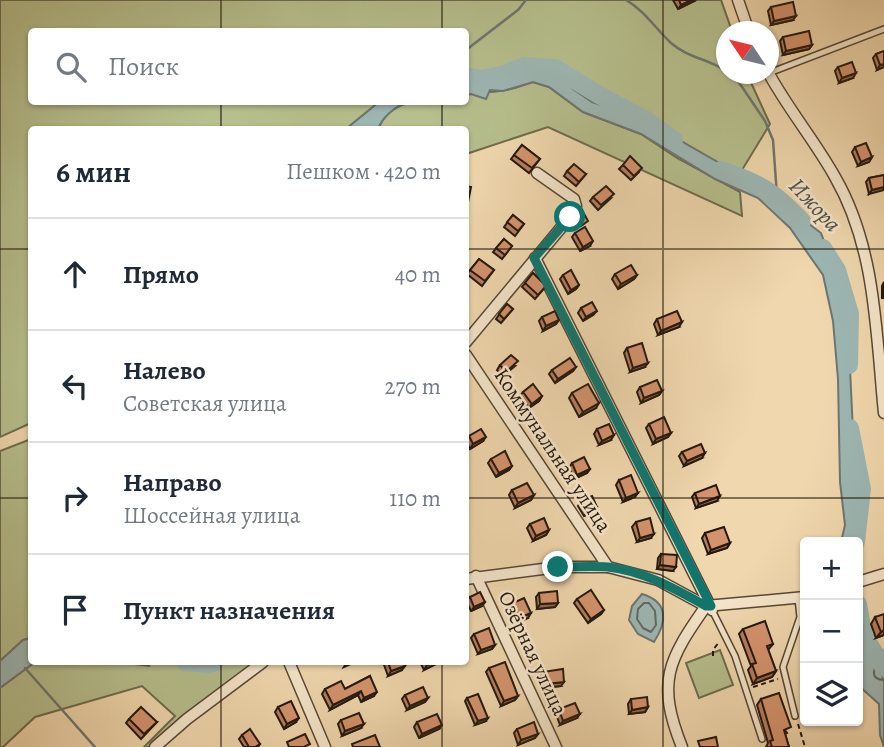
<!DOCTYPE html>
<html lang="ru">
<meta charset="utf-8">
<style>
:root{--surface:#fff;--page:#f6f6f7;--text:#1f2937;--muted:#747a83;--line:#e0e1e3}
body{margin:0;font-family:Alegreya,serif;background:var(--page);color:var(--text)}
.controls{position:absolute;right:21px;bottom:21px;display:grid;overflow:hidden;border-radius:7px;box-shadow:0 2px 5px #0004}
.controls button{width:63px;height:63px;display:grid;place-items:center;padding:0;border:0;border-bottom:2px solid var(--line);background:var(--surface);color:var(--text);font:35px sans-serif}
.compass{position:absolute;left:716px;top:21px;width:63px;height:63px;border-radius:50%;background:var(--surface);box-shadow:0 2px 5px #0004;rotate:305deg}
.stop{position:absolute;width:21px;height:21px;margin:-16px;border:5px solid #0f766e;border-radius:50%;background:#fff}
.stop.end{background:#0f766e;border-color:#fff;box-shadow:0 2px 7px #0008}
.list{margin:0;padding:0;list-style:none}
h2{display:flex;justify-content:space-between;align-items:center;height:91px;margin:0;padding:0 28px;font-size:30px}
h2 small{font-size:23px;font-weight:400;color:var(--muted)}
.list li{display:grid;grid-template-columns:46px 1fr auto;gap:21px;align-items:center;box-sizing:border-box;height:112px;padding:0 28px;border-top:2px solid var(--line)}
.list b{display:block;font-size:26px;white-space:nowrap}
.list p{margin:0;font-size:23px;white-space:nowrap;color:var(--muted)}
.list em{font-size:23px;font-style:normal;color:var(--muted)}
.icon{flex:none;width:38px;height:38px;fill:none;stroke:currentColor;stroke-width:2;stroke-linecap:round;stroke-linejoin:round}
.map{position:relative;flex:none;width:884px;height:747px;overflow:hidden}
.search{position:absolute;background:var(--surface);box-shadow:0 2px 5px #0004;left:28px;top:28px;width:441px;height:77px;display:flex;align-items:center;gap:18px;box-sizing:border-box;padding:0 24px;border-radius:7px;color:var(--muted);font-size:26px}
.panel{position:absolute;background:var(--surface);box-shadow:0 2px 5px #0004;left:28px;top:126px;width:441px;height:539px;border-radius:7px}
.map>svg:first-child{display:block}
.green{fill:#b6bf8d;stroke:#6c6c4e;stroke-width:2}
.water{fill:#9db7b4;stroke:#6c7772;stroke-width:2}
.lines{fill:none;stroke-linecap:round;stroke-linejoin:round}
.shore{stroke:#606862;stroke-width:2}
.stream{stroke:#6c7772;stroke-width:2.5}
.river{stroke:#9db7b4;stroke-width:18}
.lane-casing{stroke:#564836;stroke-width:8}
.street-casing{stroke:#564836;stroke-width:13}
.path{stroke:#23180f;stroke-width:2;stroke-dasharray:5 3.5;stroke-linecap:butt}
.lane{stroke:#f5e5ca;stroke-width:5}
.street{stroke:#f5e5ca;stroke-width:10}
.wall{fill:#b67e5e;stroke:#23180f;stroke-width:2}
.shaded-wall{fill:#94674c;stroke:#23180f;stroke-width:2}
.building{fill:#d4936d;stroke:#23180f;stroke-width:2}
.route{stroke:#0f766e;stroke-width:9}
.grid{fill:none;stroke:#23180f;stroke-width:2;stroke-opacity:0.55}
.labels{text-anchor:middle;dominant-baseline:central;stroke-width:5;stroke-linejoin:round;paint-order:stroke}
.street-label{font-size:21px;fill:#23180f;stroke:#f5e5ca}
.water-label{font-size:23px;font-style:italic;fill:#4e5049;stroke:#f5e5ca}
</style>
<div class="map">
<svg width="884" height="747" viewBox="0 0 884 747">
<rect width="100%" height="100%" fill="#f0d7ad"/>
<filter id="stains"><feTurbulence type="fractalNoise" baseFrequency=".00286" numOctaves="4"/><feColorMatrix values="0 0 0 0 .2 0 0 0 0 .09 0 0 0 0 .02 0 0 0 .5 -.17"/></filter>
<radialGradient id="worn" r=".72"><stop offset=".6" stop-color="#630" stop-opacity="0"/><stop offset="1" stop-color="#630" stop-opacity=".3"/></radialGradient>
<g class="green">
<path d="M 0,0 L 721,0 L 732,31 L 726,32 L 726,74 L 747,74 L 770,124 L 739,175 L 658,128 L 636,117 L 592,102 L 573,89 L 557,73 L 529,68 L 466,80 L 466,32 L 32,32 L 32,102 L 379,102 L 346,129 L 32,130 L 31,423 L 0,437 Z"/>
<path d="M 533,82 L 549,87 L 583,112 L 641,134 L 677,158 L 740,192 L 742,216 L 548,127 L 466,154 L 466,130 L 378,130 C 391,93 434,102 466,102 L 466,95 C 479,91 492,93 505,90 C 514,89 524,85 533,82 Z"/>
<path d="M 31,439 L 31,638 L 23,640 L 0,661 L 0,451 Z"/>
<path d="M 720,650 L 733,685 L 699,698 L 686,663 Z"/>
<path d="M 35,662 L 119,662 L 149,666 L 151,662 L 260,662 L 154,747 L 144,747 L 175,716 L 142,686 L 35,717 L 3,747 L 0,747 L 0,688 Z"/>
</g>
<g class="water">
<path d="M 529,68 L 557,73 L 573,89 L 592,102 L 636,117 L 658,128 L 758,185 L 821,233 L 847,305 L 854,453 L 861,482 L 860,525 L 854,542 L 841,542 L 845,525 L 840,482 L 838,379 L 833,321 L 823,275 L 790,228 L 758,198 L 715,179 L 641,134 L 583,112 L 549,87 L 533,82 L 503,91 L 490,90 L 486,99 L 471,94 L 466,95 L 466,80 Z"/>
<path d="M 379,102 L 406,102 C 394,108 383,116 378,129 L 346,129 Z"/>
<path d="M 642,594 C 669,602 667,622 654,642 L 638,634 L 629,620 L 632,606 Z"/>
<path d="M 858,614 C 869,627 872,641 884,652 L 884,664 L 880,670 L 884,682 L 884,747 L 880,735 L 879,704 L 858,685 Z"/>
<path d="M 31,638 L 32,662 L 35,662 L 0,688 L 0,661 L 23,640 Z"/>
</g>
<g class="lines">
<g class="shore">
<path d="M 644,603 L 649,603 L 655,611 L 656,625 L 651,632 L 643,628 L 637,619 L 638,609 Z"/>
<path d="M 858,625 L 868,647 L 879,658 C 876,666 867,679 884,680"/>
</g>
<g class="stream">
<path d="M 626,0 C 645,11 655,28 671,43 C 688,58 709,59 726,71"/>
<path d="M 466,50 L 518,10 L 526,0"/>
<path d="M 730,74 L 736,78 L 765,121 L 773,140 L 777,196"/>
<path d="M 25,668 L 95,747"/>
</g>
<g class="river">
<path d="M 466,76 L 480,79 L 502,75 L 524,66 L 555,68 L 599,95 L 646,120 L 674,140"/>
<path d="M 721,170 C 760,183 773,191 802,221"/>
<path d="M 823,248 L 837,270 L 850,314 L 849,365"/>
<path d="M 850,428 L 862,489 L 856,542"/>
<path d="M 858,604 L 864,636 L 884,668"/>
<path d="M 185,662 L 209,664 L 215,662"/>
</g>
<g class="lane-casing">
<g id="lane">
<path d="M 769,73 L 884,29"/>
<path d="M 712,610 L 735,656 L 762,739"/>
<path d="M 795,716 L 783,667 L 800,617 L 798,598"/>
</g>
</g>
<g class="street-casing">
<g id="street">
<path d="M 738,0 L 749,32"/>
<path d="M 768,72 C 788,109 815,141 835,177 C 876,248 876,333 884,413"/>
<path d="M 535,258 L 712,610"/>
<path d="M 466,342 L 570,217 L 576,206 L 574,199 L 537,173"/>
<path d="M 466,355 L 608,567"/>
<path d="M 476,576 L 556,747"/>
<path d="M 466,579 L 558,567 L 608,567 L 658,580 L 706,606 L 805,597"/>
<path d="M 858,582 L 884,574"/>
<path d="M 289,662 L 325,747"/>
<path d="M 155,747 L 187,719 L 263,662"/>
<path d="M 682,747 C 656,682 668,660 706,606"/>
</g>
</g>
<g class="path">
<path d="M 713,656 L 713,650 L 719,642"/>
<path d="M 753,687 L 778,679"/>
<path d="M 798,724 L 805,747"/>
</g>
<use href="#lane" class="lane"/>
<use href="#street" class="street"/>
</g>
<g class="wall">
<path d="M 673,0 L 696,0 L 678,9 Z"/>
<path d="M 771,7 L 793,20 L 771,25 L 768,11 Z"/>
<path d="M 783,37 L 812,45 L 809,49 L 783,55 L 780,41 Z"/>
<path d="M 884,51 L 884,67 L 877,70 L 873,58 L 876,54 Z"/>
<path d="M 838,67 L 853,78 L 839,83 L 835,71 Z"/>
<path d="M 522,145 L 540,159 L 529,173 L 511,159 Z"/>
<path d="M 855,147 L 872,157 L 869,162 L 858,166 L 852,152 Z"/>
<path d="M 623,165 L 639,172 L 631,180 L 619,169 Z"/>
<path d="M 567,171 L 586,174 L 576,186 L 564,176 Z"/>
<path d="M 884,175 L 869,194 L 866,182 L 869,178 Z"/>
<path d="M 593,197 L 611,198 L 598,210 L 590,201 Z"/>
<path d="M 513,215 L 524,224 L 515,236 L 504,227 Z"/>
<path d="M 575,233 L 590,246 L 580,251 L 572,237 Z"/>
<path d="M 504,239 L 512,246 L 502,259 L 493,252 Z"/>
<path d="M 479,259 L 494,270 L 482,286 L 467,274 Z"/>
<path d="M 533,273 L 546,286 L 535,299 L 522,287 Z"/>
<path d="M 615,274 L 637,275 L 634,279 L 618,289 L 612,279 Z"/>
<path d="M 563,275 L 579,285 L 576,289 L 568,294 L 560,279 Z"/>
<path d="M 884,282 L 884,298 L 882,298 L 882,286 Z"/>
<path d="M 507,304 L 513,309 L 501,323 L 496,319 Z"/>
<path d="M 581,308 L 593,315 L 583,321 L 578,313 Z"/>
<path d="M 542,317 L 559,320 L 556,324 L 543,331 L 539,321 Z"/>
<path d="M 657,319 L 679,327 L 658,335 L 654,324 Z"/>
<path d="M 627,348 L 645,367 L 630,372 L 624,353 Z"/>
<path d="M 500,365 L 515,366 L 503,376 L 497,370 Z"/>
<path d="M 576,367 L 573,371 L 555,383 L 549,374 L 552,370 Z"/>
<path d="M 640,387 L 662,391 L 659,395 L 641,403 L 637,392 Z"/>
<path d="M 523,392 L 542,396 L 539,401 L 529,408 L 520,396 Z"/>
<path d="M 572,393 L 596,408 L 579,417 L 569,398 Z"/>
<path d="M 649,424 L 671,433 L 668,437 L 653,444 L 646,428 Z"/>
<path d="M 597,429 L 611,440 L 599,445 L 594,434 Z"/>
<path d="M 469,436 L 483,441 L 470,449 L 466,441 Z"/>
<path d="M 682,452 L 702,458 L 684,466 L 679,456 Z"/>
<path d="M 491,459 L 512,466 L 509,470 L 496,477 L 488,463 Z"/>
<path d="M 572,463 L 590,469 L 587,473 L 574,479 L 569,468 Z"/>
<path d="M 619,480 L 635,497 L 623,502 L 616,485 Z"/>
<path d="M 512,490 L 534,495 L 531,500 L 515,508 L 509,495 Z"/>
<path d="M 695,493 L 717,501 L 696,508 L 692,497 Z"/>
<path d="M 581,501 L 597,507 L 594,511 L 584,516 L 578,506 Z"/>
<path d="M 636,522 L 651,538 L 637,542 L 632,527 Z"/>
<path d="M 530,524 L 549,530 L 546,535 L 533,541 L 527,528 Z"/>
<path d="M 705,533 L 730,543 L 727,548 L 708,554 L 702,538 Z"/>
<path d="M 661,554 L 673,571 L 657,569 L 658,558 Z"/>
<path d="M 539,593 L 558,603 L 555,607 L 537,609 L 536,597 Z"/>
<path d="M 470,597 L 485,602 L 482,606 L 471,611 L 466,601 Z"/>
<path d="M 577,599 L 604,610 L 601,614 L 588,623 L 574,603 Z"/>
<path d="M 513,603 L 528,618 L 516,623 L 510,607 Z"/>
<path d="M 875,617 L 884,635 L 876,638 L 871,624 Z"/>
<path d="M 743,629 L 773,644 L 768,650 L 776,671 L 772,677 L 753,684 L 748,670 L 751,666 L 739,634 Z"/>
<path d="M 474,634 L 495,645 L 492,649 L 478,654 L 471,638 Z"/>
<path d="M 383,662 L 404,662 L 402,670 L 388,676 Z"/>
<path d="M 420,662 L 438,662 L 436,664 L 424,670 Z"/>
<path d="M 489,668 L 518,696 L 515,700 L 501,706 L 486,672 Z"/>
<path d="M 543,672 L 561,686 L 542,688 L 540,676 Z"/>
<path d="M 370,676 L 374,696 L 361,702 L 358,695 L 330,710 L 322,694 L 325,689 L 345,689 Z"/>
<path d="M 405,695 L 428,698 L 425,702 L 407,710 L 402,699 Z"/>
<path d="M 467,698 L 486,721 L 475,725 L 465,701 Z"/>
<path d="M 631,699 L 648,707 L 645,712 L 629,714 L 628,704 Z"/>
<path d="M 761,699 L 787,733 L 785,734 L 789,747 L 766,747 L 768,743 L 757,705 Z"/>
<path d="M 278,707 L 296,722 L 284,729 L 275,712 Z"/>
<path d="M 559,709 L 577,718 L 560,725 L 556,714 Z"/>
<path d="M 129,719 L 157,722 L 141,739 L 126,723 Z"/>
<path d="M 341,720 L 361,728 L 342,736 L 338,724 Z"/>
<path d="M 417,722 L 439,729 L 419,738 L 414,727 Z"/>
<path d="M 517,729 L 538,734 L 535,738 L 518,745 L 514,733 Z"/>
<path d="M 242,735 L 260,744 L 258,747 L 244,747 L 239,739 Z"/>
</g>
<g class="shaded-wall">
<path d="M 691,0 L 696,0 L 678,9 L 681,5 Z"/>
<path d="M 796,16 L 793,20 L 771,25 L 774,21 Z"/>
<path d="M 812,45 L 809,49 L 783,55 L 786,51 Z"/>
<path d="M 884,64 L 884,67 L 877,70 L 880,65 Z"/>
<path d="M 856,73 L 853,78 L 839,83 L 842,78 Z"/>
<path d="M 872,157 L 869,162 L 858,166 L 861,162 Z"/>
<path d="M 884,187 L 884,190 L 869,194 L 872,190 Z"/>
<path d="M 593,241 L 590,246 L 580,251 L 583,247 Z"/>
<path d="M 637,275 L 634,279 L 618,289 L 621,284 Z"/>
<path d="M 579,285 L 576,289 L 568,294 L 571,290 Z"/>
<path d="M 597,311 L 593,315 L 583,321 L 586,317 Z"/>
<path d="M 559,320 L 556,324 L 543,331 L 546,326 Z"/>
<path d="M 682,322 L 679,327 L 658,335 L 661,331 Z"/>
<path d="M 648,363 L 645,367 L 630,372 L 633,368 Z"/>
<path d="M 576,367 L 573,371 L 555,383 L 558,379 Z"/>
<path d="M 662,391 L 659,395 L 641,403 L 644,398 Z"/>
<path d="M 542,396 L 539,401 L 529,408 L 532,404 Z"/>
<path d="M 599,403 L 596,408 L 579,417 L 583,412 Z"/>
<path d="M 671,433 L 668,437 L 653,444 L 656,439 Z"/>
<path d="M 614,435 L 611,440 L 599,445 L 602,441 Z"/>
<path d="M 486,437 L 483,441 L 470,449 L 473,444 Z"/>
<path d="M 705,453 L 702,458 L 684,466 L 687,461 Z"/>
<path d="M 512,466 L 509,470 L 496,477 L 499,473 Z"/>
<path d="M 590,469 L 587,473 L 574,479 L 577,475 Z"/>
<path d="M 638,493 L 635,497 L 623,502 L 626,498 Z"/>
<path d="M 534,495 L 531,500 L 515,508 L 518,503 Z"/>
<path d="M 720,496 L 717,501 L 696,508 L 699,504 Z"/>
<path d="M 597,507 L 594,511 L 584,516 L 587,512 Z"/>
<path d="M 549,530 L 546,535 L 533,541 L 536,536 Z"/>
<path d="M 654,534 L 651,538 L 637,542 L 640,538 Z"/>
<path d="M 730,543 L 727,548 L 708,554 L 711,550 Z"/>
<path d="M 660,565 L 676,567 L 673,571 L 657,569 Z"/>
<path d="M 485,602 L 482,606 L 471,611 L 474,607 Z"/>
<path d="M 558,603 L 555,607 L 537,609 L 540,604 Z"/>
<path d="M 604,610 L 601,614 L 588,623 L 591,619 Z"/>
<path d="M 531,613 L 528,618 L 516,623 L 519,618 Z"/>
<path d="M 884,630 L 884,635 L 876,638 L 881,632 Z"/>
<path d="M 495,645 L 492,649 L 478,654 L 481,650 Z"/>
<path d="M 347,662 L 355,662 L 344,667 Z"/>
<path d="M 435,662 L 438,662 L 436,664 L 424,670 L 427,665 Z"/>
<path d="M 405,666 L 402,670 L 388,676 L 391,671 Z"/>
<path d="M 776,671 L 772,677 L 753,684 L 757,678 Z"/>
<path d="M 564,682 L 561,686 L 542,688 L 545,684 Z"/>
<path d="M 361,691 L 358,695 L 330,710 L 333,705 Z"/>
<path d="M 377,692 L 374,696 L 361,702 L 364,698 Z"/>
<path d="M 518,696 L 515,700 L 501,706 L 504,701 Z"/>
<path d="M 428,698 L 425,702 L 407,710 L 410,706 Z"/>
<path d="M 648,707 L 645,712 L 629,714 L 632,710 Z"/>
<path d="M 580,714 L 577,718 L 560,725 L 563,721 Z"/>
<path d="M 299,718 L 296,722 L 284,729 L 287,724 Z"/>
<path d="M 488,718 L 486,721 L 475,725 L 478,721 Z"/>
<path d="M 364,724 L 361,728 L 342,736 L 345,731 Z"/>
<path d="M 442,725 L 439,729 L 419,738 L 422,734 Z"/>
<path d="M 538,734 L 535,738 L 518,745 L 521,740 Z"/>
</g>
<g class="building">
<path d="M 679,0 L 691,0 L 681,5 Z"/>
<path d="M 793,2 L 796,16 L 774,21 L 771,7 Z"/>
<path d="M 809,31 L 812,45 L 786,51 L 783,37 Z"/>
<path d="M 884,51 L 884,64 L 880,65 L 876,54 Z"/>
<path d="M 852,62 L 856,73 L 842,78 L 838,67 Z"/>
<path d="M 866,143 L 872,157 L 861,162 L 855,147 Z"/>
<path d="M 522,145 L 540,159 L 532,168 L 514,155 Z"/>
<path d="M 630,156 L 642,168 L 634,176 L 623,165 Z"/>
<path d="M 574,164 L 586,174 L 579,182 L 567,171 Z"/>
<path d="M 884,175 L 884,187 L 872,190 L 869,178 Z"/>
<path d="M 466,186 L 471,187 L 468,202 L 466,202 Z"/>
<path d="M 606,186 L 614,194 L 601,205 L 593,197 Z"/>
<path d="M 583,212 L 588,221 L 581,226 L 577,220 Z"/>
<path d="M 513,215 L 524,224 L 518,231 L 507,222 Z"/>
<path d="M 585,227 L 593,241 L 583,247 L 575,233 Z"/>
<path d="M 504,239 L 512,246 L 505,255 L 496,248 Z"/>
<path d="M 479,259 L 494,270 L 485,281 L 470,270 Z"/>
<path d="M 631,265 L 637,275 L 621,284 L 615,274 Z"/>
<path d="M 571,270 L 579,285 L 571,290 L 563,275 Z"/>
<path d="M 533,273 L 546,286 L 538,295 L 525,283 Z"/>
<path d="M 592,302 L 597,311 L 586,317 L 581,308 Z"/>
<path d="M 507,304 L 513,309 L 504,319 L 499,314 Z"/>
<path d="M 555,311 L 559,320 L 546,326 L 542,317 Z"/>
<path d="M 677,311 L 682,322 L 661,331 L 657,319 Z"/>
<path d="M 642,343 L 648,363 L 633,368 L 627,348 Z"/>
<path d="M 511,355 L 518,361 L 506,372 L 500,365 Z"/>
<path d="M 570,358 L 576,367 L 558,379 L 552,370 Z"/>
<path d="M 657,380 L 662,391 L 644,398 L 640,387 Z"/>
<path d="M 533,384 L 542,396 L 532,404 L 523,392 Z"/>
<path d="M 588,384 L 599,403 L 583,412 L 572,393 Z"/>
<path d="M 664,417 L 671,433 L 656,439 L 649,424 Z"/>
<path d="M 609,424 L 614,435 L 602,441 L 597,429 Z"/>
<path d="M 481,429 L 486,437 L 473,444 L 469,436 Z"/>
<path d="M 701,444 L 705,453 L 687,461 L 682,452 Z"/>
<path d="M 505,451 L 512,466 L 499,473 L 491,459 Z"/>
<path d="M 584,457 L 590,469 L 577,475 L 572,463 Z"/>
<path d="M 631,475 L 638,493 L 626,498 L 619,480 Z"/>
<path d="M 527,483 L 534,495 L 518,503 L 512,490 Z"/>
<path d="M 716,485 L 720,496 L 699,504 L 695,493 Z"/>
<path d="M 592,496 L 597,507 L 587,512 L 581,501 Z"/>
<path d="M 544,518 L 549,530 L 536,536 L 530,524 Z"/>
<path d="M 650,518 L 654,534 L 640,538 L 636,522 Z"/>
<path d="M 724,527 L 730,543 L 711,550 L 705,533 Z"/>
<path d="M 661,554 L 677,555 L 676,567 L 660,565 Z"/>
<path d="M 591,590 L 604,610 L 591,619 L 577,599 Z"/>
<path d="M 557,591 L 558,603 L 540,604 L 539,593 Z"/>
<path d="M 480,592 L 485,602 L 474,607 L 470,597 Z"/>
<path d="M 524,598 L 531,613 L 519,618 L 513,603 Z"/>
<path d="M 884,614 L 884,630 L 881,632 L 875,617 Z"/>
<path d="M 765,621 L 773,644 L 767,646 L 776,671 L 757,678 L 752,664 L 756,663 L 743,629 Z"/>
<path d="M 489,628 L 495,645 L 481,650 L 474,634 Z"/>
<path d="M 388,662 L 404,662 L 405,666 L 391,671 Z"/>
<path d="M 425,662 L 435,662 L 427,665 Z"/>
<path d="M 505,662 L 518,696 L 504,701 L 489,668 Z"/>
<path d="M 563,669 L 564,682 L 545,684 L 543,672 Z"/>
<path d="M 370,676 L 377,692 L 364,698 L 361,691 L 333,705 L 325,689 L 341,681 L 345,689 Z"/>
<path d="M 423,687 L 428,698 L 410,706 L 405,695 Z"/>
<path d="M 779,693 L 791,727 L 784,730 L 789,747 L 772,747 L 770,741 L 773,740 L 761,699 Z"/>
<path d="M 478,694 L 488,718 L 478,721 L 467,698 Z"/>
<path d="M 647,697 L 648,707 L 632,710 L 631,699 Z"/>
<path d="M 291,701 L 299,718 L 287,724 L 278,707 Z"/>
<path d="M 575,703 L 580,714 L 563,721 L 559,709 Z"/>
<path d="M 141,707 L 157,722 L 144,734 L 129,719 Z"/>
<path d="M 359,713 L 364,724 L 345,731 L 341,720 Z"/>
<path d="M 437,714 L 442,725 L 422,734 L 417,722 Z"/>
<path d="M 534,722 L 538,734 L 521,740 L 517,729 Z"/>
<path d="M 250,729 L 260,744 L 255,747 L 249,747 L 242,735 Z"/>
<path d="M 305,734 L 310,744 L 304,747 L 289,747 L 287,742 Z"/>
<path d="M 375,735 L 380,747 L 353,747 L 352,744 Z"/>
<path d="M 716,737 L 718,747 L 700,747 L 698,741 Z"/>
</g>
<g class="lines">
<path class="route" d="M 558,567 C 575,567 592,566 608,567 C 644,571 675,589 706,606 L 711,606 L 534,258 L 570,217"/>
</g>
<path class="grid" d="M 221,0 L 221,32M 442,0 L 442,32M 663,0 L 663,747M 221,102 L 221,130M 442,102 L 442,130M 0,249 L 32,249M 466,249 L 884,249M 0,498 L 32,498M 466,498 L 884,498M 221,662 L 221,747M 442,662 L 442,747"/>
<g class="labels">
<g class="street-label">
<text transform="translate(553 450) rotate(56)">Коммунальная улица</text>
<text transform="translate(533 653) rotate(65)">Озёрная улица</text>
</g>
<g class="water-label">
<text transform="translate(815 205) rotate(47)">Ижора</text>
</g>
</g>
<rect width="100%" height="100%" filter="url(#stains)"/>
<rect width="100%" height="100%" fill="url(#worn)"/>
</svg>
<div class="controls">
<button>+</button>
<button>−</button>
<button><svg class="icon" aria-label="layers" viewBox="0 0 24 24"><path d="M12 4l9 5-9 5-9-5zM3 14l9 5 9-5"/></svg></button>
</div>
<svg class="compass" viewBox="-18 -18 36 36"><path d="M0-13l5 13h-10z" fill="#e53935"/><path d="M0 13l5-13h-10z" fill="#747a83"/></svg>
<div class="stop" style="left:570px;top:217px"></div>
<div class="stop end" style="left:558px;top:567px"></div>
<div class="search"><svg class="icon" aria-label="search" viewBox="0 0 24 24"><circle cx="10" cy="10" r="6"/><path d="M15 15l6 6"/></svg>Поиск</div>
<section class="panel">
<h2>6 мин<small>Пешком · 420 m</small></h2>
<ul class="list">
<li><svg class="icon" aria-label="ahead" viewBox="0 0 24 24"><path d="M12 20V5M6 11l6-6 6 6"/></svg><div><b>Прямо</b></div><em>40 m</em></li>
<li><svg class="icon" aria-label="left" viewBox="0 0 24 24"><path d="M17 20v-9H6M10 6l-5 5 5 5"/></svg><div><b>Налево</b><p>Советская улица</p></div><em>270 m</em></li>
<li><svg class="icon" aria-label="right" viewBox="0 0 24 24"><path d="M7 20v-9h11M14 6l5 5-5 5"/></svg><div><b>Направо</b><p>Шоссейная улица</p></div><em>110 m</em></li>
<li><svg class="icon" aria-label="arrive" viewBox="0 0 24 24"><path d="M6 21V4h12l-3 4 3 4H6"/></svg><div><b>Пункт назначения</b></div></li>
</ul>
</section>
</div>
